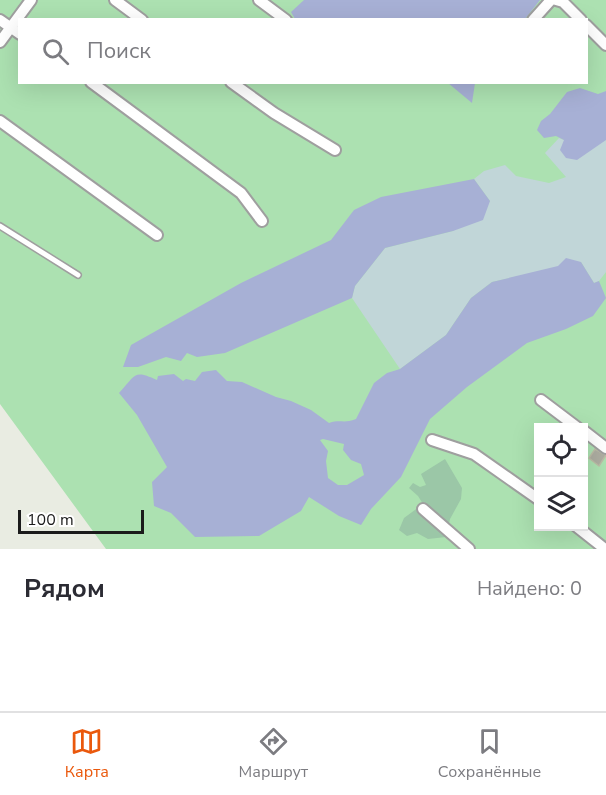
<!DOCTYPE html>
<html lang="ru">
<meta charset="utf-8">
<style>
:root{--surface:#fff;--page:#f7f7f7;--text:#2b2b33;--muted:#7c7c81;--line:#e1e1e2;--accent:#ea580c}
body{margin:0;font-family:"Nunito Sans",sans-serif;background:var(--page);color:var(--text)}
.controls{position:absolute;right:18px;bottom:18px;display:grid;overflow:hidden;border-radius:0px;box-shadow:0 6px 24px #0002}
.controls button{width:54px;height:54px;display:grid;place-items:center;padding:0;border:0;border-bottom:2px solid var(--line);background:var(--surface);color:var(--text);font:30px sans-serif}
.scale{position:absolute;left:18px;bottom:15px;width:126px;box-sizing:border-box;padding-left:6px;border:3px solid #1b1b1b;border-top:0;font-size:16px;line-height:21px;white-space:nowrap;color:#1b1b1b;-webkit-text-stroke:4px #fff;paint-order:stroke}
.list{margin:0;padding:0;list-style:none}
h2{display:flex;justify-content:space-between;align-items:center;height:78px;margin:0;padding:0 24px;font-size:26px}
h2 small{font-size:20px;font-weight:400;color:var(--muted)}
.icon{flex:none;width:33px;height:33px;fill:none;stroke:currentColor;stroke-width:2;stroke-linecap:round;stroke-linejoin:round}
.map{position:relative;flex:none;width:606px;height:549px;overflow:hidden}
.search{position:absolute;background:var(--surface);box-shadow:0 6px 24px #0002;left:18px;right:18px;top:18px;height:66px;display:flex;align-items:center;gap:15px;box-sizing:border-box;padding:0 21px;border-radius:0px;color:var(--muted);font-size:22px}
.sheet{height:162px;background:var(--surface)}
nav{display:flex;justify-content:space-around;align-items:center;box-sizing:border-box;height:84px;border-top:2px solid var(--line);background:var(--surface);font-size:16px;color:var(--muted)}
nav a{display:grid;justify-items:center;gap:3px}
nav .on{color:var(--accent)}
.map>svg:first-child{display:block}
.grass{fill:#ace1b1;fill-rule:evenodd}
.forest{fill:#9bc7a7}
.wetland{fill:#c1d6d8}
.water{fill:#a7b0d5;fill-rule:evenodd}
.building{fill:#adada1;stroke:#bcbca6;stroke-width:1.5}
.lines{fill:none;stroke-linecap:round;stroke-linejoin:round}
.service-casing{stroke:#9f9f9f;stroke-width:8}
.minor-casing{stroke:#9f9f9f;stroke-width:14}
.service{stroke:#fff;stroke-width:5}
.minor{stroke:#fff;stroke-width:10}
</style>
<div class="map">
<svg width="606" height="549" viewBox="0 0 606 549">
<rect width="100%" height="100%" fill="#e9ece2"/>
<path class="grass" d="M 0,0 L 606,0 L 606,549 L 106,549 L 0,404 ZM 20,20 L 586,20 L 586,82 L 20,82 ZM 538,428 L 584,428 L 584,526 L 538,526 Z"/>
<path class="forest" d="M 445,459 L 462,488 L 461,499 L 450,519 L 446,537 L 428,539 L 417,533 L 407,536 L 399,530 L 404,518 L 423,504 L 418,496 L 409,488 L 413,483 L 420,487 L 426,485 L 421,474 Z"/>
<path class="wetland" d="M 559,138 L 564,140 L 606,140 L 606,272 L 599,281 L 594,283 L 581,262 L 492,282 L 471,298 L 446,335 L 400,369 L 352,298 L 355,286 L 385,248 L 453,231 L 490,201 L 474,179 L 484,171 L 505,165 L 516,176 L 549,183 L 566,177 L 545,153 Z"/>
<g class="water">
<path d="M 304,0 L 540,0 L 525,19 L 295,19 L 291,12 Z"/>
<path d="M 448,83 L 475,83 L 472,103 Z"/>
<path d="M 580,88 L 598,94 L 606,91 L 606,140 L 577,160 L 566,158 L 560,150 L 564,140 L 556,136 L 544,138 L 537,130 L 541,121 L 550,114 L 567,92 Z"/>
<path d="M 474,179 L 490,201 L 483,220 L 453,231 L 385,248 L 355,286 L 352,298 L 225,353 L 197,357 L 187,353 L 181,361 L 166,357 L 138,367 L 123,367 L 131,345 L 241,283 L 331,240 L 354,210 L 381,197 Z"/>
<path d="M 566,258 L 581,262 L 594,283 L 599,281 L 606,298 L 593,316 L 566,329 L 527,343 L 467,387 L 430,419 L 401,477 L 371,509 L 361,525 L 339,516 L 309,497 L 301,511 L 259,536 L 195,537 L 171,513 L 154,506 L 152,482 L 167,467 L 137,415 L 119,393 C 136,375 133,369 157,380 L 158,376 L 174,374 L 183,381 L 186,379 L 195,381 L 202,372 L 216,370 L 227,381 L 242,382 L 276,397 L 291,401 L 311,410 L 329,423 C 341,419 343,424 356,419 L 374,383 L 387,373 L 400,369 L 446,335 L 471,298 L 492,282 L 558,266 ZM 323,439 L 344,444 L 343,450 L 351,460 L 361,464 L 364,475 L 347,485 L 338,485 L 328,478 L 326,461 L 328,451 L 320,440 Z"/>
</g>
<path class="building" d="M 595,449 L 606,455 L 599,466 L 589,458 Z"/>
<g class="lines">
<g class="service-casing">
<path id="service" d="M 0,226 L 78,275"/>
</g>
<g class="minor-casing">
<g id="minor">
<path d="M 115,0 L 142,20"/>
<path d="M 259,0 L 286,20"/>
<path d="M 556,0 L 563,2 L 581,20"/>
<path d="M 0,20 L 20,34"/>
<path d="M 533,20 L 551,0"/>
<path d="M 586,25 L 606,45"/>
<path d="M 0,42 L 31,0"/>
<path d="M 91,82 L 241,193 L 262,221"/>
<path d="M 231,82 L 274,113 L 335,150"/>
<path d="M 0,121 L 157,235"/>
<path d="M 541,400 L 578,428"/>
<path d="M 584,431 L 606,448"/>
<path d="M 432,440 L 474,454 L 538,499"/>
<path d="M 423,509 L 469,549"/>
<path d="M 576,526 L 605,549"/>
</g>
</g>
<use href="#service" class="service"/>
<use href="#minor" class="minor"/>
</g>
</svg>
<div class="controls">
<button><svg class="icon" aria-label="locate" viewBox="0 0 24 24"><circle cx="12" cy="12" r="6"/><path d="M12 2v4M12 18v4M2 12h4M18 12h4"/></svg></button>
<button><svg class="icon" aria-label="layers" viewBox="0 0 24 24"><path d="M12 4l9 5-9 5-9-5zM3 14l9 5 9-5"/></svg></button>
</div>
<div class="scale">100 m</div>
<div class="search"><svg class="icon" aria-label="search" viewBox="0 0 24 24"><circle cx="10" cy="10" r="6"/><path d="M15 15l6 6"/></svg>Поиск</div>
</div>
<section class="sheet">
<h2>Рядом<small>Найдено: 0</small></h2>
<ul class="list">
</ul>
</section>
<nav>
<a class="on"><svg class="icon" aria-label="map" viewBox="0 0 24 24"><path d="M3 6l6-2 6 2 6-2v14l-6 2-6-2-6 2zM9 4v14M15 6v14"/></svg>Карта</a>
<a><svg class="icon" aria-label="directions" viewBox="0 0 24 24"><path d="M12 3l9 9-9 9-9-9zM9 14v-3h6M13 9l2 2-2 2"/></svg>Маршрут</a>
<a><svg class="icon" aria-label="saved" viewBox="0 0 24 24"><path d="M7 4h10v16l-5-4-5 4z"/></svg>Сохранённые</a>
</nav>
